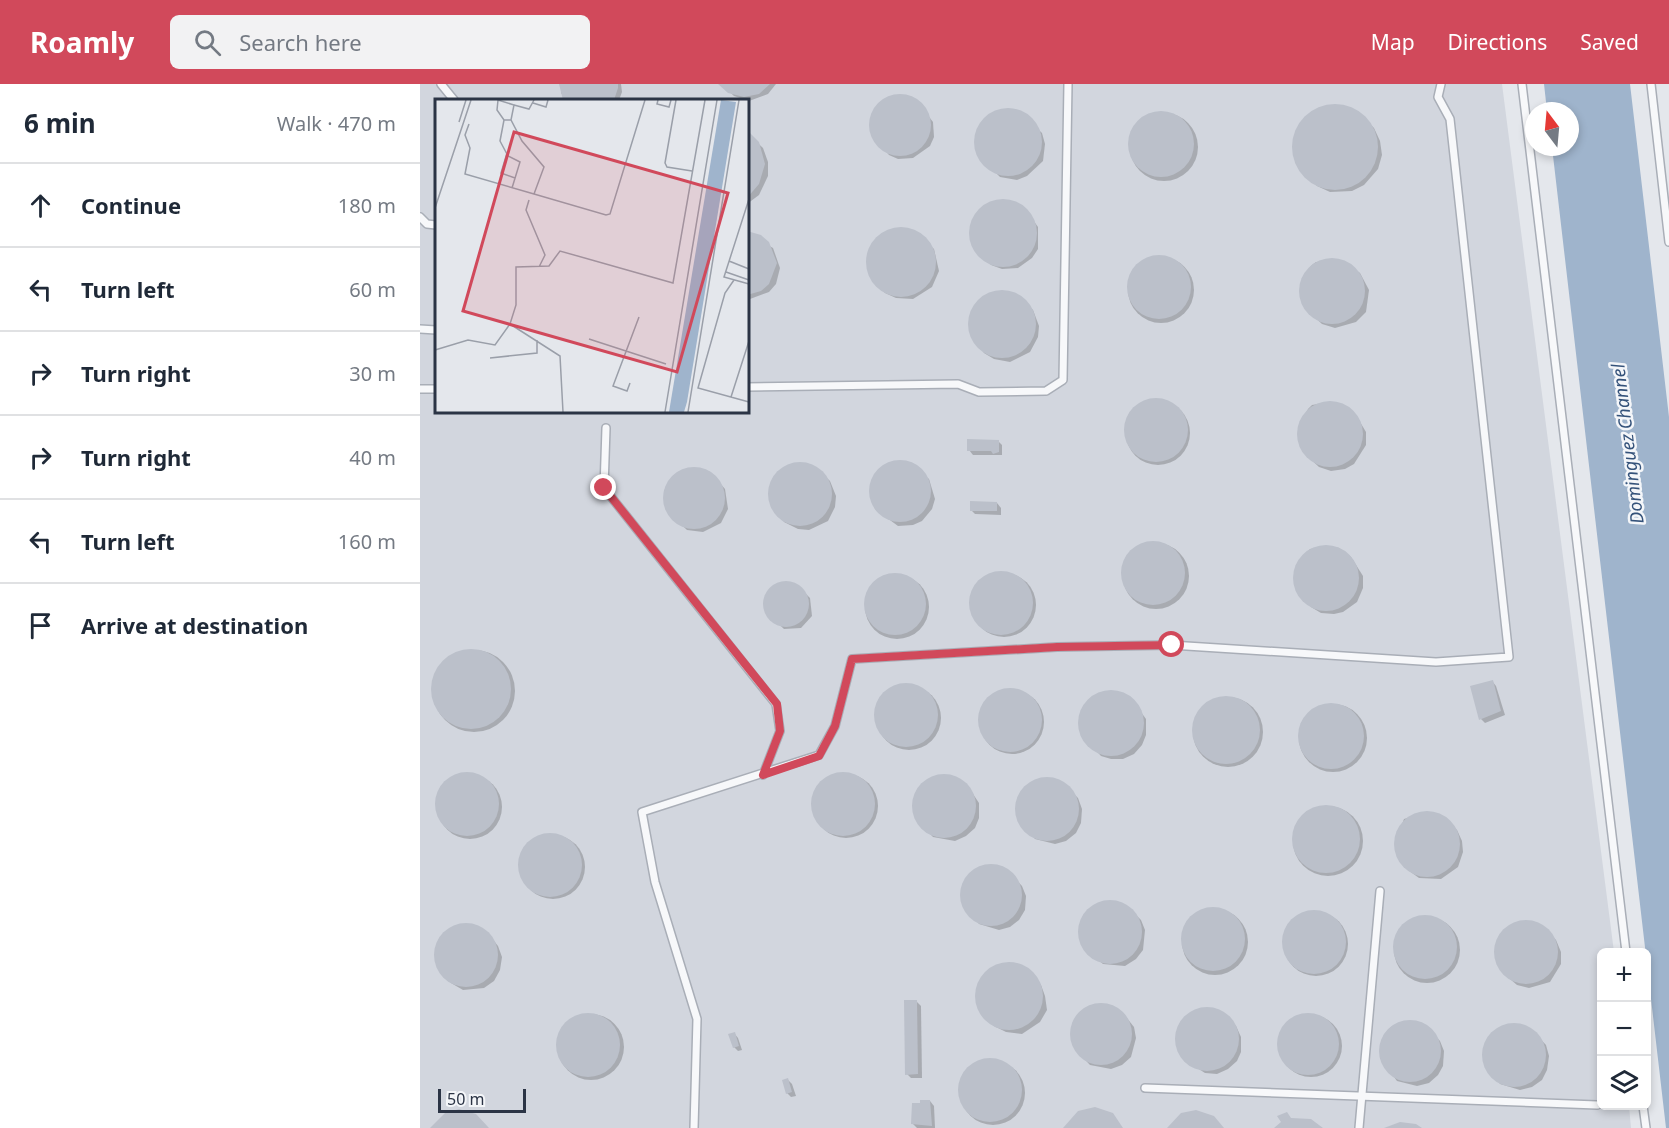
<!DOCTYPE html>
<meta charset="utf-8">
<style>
:root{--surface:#fff;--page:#f2f2f3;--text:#1f2937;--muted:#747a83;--line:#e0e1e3;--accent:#d1495b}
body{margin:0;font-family:"Noto Sans",sans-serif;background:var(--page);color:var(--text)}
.controls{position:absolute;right:18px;bottom:18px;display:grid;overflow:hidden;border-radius:9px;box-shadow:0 3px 9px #0003}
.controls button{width:54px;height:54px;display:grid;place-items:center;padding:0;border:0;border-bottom:2px solid var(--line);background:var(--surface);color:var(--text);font:30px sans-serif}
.compass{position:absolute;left:1105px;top:18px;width:54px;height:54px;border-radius:50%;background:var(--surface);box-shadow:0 3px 9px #0003;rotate:344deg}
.scale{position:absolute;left:18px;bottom:15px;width:88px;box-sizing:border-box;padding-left:6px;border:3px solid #2b3445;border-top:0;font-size:16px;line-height:21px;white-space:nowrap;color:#2b3445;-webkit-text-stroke:4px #f4f6f9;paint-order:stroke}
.stop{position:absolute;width:18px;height:18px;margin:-14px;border:4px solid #d1495b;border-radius:50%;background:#fff}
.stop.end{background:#d1495b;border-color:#fff;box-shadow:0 2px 6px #0008}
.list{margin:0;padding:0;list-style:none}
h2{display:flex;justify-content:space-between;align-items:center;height:78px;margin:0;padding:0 24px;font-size:26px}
h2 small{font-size:20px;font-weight:400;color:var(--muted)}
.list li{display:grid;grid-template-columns:39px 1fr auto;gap:18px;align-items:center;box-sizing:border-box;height:84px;padding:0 24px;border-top:2px solid var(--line)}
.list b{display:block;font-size:22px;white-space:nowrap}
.list em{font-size:20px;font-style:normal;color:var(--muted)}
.icon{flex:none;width:33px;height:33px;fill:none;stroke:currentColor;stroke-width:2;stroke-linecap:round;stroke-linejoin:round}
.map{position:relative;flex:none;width:1249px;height:1044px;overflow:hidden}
header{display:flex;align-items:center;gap:36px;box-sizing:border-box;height:84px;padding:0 30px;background:var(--accent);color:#fff}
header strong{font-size:28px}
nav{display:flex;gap:33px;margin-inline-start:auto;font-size:21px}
.search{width:420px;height:54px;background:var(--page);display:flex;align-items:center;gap:15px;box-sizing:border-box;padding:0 21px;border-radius:9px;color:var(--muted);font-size:22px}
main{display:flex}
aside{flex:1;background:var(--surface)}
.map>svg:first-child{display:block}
.built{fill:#d2d6de;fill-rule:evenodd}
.water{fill:#9fb4cc}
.shadow{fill:#0003}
.building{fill:#bbc0ca}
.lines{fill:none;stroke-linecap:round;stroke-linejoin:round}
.lane-casing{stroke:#a9aeb7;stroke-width:10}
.lane{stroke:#f7f8fa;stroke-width:7}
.route{stroke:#d1495b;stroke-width:8}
.labels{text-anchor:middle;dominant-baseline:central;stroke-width:5;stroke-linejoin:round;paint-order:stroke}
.water-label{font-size:18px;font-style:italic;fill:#34527a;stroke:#f4f6f9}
.inset-road{fill:none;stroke:#9a9fa9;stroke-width:1.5}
.view{fill:#d1495b;fill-opacity:0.15;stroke:#d1495b;stroke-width:3}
.inset-edge{fill:none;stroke:#2b3445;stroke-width:3}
</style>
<header>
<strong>Roamly</strong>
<div class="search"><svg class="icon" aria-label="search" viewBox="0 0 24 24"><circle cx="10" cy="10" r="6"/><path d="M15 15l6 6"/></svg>Search here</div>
<nav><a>Map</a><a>Directions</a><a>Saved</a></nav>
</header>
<main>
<aside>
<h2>6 min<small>Walk · 470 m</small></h2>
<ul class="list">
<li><svg class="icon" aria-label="ahead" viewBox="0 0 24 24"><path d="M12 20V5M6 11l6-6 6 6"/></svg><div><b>Continue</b></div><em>180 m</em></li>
<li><svg class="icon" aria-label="left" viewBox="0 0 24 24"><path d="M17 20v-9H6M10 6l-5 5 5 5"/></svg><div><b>Turn left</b></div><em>60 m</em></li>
<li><svg class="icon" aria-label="right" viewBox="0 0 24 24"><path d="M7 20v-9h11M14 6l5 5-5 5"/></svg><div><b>Turn right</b></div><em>30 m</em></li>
<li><svg class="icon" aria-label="right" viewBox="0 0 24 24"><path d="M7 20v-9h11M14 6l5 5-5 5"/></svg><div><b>Turn right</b></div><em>40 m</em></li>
<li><svg class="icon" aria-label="left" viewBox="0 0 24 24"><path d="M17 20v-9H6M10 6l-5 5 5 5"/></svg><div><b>Turn left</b></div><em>160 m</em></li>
<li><svg class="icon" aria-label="arrive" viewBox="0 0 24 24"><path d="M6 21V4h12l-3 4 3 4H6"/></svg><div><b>Arrive at destination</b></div></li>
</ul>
</aside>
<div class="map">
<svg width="1249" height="1044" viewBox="0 0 1249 1044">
<rect width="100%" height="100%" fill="#e4e7ec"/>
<path class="built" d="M 0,0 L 1082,0 L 1194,868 L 1182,868 L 1182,1022 L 1209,1022 L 1211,1044 L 0,1044 ZM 16,16 L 327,16 L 327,327 L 16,327 Z"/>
<path class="water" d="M 1124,0 L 1210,0 L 1249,333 L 1249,1044 L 1246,1044 L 1132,63 L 1150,63 L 1150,27 L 1127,27 Z"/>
<g class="shadow">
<path d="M 141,0 L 201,0 L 202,8 L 199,16 L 147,16 L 141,9 Z"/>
<path d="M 356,0 L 348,10 L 329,17 L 314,12 L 301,0 Z"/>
<path d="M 486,12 L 496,16 L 513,38 L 514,53 L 510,62 L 493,74 L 478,75 L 469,71 L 451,50 L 452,29 L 458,21 L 471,13 Z"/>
<path d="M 904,23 L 926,23 L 939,29 L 954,44 L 960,57 L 962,71 L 958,85 L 944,101 L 932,107 L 910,108 L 897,102 L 882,87 L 876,74 L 875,53 L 881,40 L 891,29 Z"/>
<path d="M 585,26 L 601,29 L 622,49 L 625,60 L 623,77 L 607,92 L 597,96 L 580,93 L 559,72 L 557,50 L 565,36 Z"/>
<circle cx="744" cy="63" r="34"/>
<path d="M 327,49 L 343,64 L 348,78 L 348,92 L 339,111 L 327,120 Z"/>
<path d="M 572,118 L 594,119 L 608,129 L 618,143 L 618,165 L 612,174 L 598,184 L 582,185 L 571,181 L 552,159 L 551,143 L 555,132 Z"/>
<path d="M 474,145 L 491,146 L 514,165 L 519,187 L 512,203 L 493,215 L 476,214 L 465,209 L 452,195 L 448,185 L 451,162 L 463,149 Z"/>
<path d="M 327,149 L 353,164 L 360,184 L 356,200 L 349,208 L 330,215 L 327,214 Z"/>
<circle cx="741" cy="206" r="33"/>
<path d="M 920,176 L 940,189 L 949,206 L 946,228 L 936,238 L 915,244 L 902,240 L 889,228 L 882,216 L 882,199 L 891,182 L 896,178 Z"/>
<path d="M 578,208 L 600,213 L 613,226 L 619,242 L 618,253 L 610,268 L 590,278 L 574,275 L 564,269 L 549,244 L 552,227 L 558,218 Z"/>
<circle cx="738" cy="349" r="32"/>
<path d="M 911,318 L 923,321 L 937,333 L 946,348 L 946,361 L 934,380 L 925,385 L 911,387 L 899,383 L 885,370 L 880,360 L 878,347 L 888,325 L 892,321 Z"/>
<path d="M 578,357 L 582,361 L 582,371 L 553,371 L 549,366 Z"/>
<path d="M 487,378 L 509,395 L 515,415 L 512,425 L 502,437 L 493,441 L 478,442 L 455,425 L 450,410 L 451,400 L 462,383 L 471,379 Z"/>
<path d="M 377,380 L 397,385 L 410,397 L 416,412 L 415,423 L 408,437 L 389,446 L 378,445 L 364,438 L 350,414 L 355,393 L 367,383 Z"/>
<path d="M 280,384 L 290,388 L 305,405 L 308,425 L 301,439 L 283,448 L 267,446 L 247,427 L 244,407 L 252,393 L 260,387 Z"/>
<path d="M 577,419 L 581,424 L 581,431 L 555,430 L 551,426 Z"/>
<circle cx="736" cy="492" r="33"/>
<path d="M 909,462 L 919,464 L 931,473 L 943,492 L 943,504 L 937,518 L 923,528 L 914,530 L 901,529 L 891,523 L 875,500 L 878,479 L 890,465 Z"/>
<circle cx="584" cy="521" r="32"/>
<circle cx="477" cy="523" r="32"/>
<path d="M 360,499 L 376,500 L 390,514 L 392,532 L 381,544 L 364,545 L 346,528 L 346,511 Z"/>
<circle cx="54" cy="607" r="41"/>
<path d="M 1072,597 L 1076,602 L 1085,631 L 1065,639 L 1061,635 L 1052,603 Z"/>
<circle cx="489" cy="634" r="32"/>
<circle cx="592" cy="638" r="32"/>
<path d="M 693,608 L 705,612 L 715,620 L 726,635 L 726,651 L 722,661 L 714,670 L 703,675 L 691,675 L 681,672 L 662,651 L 660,639 L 662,626 L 669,617 L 682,609 Z"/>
<circle cx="808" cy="648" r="35"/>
<circle cx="913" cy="654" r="34"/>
<circle cx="426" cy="722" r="32"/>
<circle cx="50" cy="723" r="32"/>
<path d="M 528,692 L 539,695 L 549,704 L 559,719 L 559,734 L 555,744 L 546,752 L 535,757 L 513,753 L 498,737 L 494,726 L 495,714 L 500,703 L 508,696 Z"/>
<path d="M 623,695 L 634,696 L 645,701 L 658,714 L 662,725 L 661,739 L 656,749 L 646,757 L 635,760 L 615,755 L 598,732 L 598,720 L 602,709 L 609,701 Z"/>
<circle cx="908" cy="757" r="35"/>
<path d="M 1009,728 L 1022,732 L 1037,746 L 1042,757 L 1043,768 L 1038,783 L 1021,795 L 999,794 L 988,786 L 983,781 L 975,760 L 984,735 Z"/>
<circle cx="133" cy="783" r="32"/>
<path d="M 567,782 L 579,782 L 589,788 L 602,802 L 606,812 L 605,826 L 599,836 L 590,843 L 579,846 L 559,840 L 542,817 L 542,806 L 547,795 L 554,787 Z"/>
<path d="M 684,818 L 696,818 L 707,822 L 721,836 L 725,846 L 723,866 L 716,875 L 705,882 L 683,880 L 666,866 L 661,856 L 660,843 L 664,832 L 671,824 Z"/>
<circle cx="795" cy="858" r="33"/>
<circle cx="896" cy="860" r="32"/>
<circle cx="1007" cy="866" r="33"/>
<path d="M 1110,838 L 1124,843 L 1136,856 L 1141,868 L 1141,880 L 1130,898 L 1109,904 L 1097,901 L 1083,889 L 1077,879 L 1076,864 L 1079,853 L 1088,844 L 1099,839 Z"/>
<path d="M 50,841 L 70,852 L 78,862 L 82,873 L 80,886 L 74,897 L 64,904 L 43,906 L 31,899 L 19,885 L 16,865 L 21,853 L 29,846 Z"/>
<path d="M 591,880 L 609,887 L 621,901 L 625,912 L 627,926 L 620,938 L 602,950 L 586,948 L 574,942 L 560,927 L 556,914 L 559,898 L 566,889 L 581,881 Z"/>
<path d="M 497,918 L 501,922 L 502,994 L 491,994 L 487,990 Z"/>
<path d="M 680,920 L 691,922 L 702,928 L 714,943 L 716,954 L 711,973 L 702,981 L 691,985 L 670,981 L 655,965 L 651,954 L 653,941 L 658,931 L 671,922 Z"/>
<path d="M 781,925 L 791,925 L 803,929 L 816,942 L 821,953 L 821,968 L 817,977 L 808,985 L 797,990 L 785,989 L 768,978 L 758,964 L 757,952 L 760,940 L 767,932 Z"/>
<circle cx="171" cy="963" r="33"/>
<circle cx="891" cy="962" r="31"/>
<path d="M 985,937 L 996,938 L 1007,943 L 1020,957 L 1024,967 L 1023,982 L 1018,991 L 1009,999 L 997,1002 L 977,997 L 960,974 L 960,962 L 964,951 L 971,943 Z"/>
<path d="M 1091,941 L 1102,942 L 1113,947 L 1126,961 L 1129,972 L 1127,986 L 1122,996 L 1112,1003 L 1100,1006 L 1080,1000 L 1064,976 L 1064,964 L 1069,953 L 1077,946 Z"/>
<path d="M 314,949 L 318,954 L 322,966 L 318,967 L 314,963 Z"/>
<circle cx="573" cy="1009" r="32"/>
<path d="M 368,996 L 372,1000 L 376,1012 L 371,1013 L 367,1009 Z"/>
<path d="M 510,1017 L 514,1022 L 515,1044 L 497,1044 L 493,1040 Z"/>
</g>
<g class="building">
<path d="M 139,0 L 198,0 L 198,4 L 194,16 L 143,16 Z"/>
<path d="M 298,0 L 350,0 L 339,10 L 324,13 L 308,9 Z"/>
<circle cx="480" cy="41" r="31"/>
<circle cx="915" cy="63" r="43"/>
<circle cx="588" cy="58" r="34"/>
<circle cx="741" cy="60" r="33"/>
<path d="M 327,46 L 339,58 L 345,80 L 339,100 L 327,114 Z"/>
<circle cx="583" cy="149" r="34"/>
<circle cx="481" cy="178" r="35"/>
<path d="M 327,147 L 341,151 L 349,158 L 357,179 L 349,200 L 341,207 L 327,211 Z"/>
<circle cx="739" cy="203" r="32"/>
<circle cx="912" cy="207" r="33"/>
<circle cx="582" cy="240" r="34"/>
<circle cx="736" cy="346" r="32"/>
<circle cx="910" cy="350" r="33"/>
<path d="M 547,355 L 579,356 L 579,368 L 573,370 L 571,367 L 547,367 Z"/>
<circle cx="480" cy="407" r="31"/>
<circle cx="380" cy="410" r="32"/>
<circle cx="274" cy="414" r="31"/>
<path d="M 550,417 L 577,418 L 577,427 L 550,427 Z"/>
<circle cx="733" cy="489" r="32"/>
<circle cx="906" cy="494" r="33"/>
<circle cx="581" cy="519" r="32"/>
<circle cx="475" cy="520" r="31"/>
<circle cx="366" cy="520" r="23"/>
<circle cx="51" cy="605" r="40"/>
<path d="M 1073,596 L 1081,627 L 1059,636 L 1050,602 Z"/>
<circle cx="486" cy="631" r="32"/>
<circle cx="590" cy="636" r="32"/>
<circle cx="691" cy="639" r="33"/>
<circle cx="806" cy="646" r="34"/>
<circle cx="911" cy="652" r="33"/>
<circle cx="423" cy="720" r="32"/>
<circle cx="47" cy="720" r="32"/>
<circle cx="524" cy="722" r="32"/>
<circle cx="627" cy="725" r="32"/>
<circle cx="906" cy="755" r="34"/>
<circle cx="1007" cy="760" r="33"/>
<circle cx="130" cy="781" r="32"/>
<circle cx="571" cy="811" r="31"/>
<circle cx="690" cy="848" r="32"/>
<circle cx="793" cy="855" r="32"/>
<circle cx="894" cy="858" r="32"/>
<circle cx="1005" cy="863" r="32"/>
<circle cx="1106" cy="868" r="32"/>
<circle cx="46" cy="871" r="32"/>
<circle cx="589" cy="912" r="34"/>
<path d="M 484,916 L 497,916 L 498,990 L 485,991 Z"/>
<circle cx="681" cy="950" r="31"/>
<circle cx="787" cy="955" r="32"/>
<circle cx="168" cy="961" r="32"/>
<circle cx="888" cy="960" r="31"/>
<circle cx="990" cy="967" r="31"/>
<circle cx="1094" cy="971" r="32"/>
<path d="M 315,948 L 319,962 L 313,964 L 308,950 Z"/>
<circle cx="570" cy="1006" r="32"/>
<path d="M 368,994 L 372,1008 L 366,1010 L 362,996 Z"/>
<path d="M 500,1016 L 510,1016 L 512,1042 L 491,1040 L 492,1019 L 500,1019 Z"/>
<path d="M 675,1023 L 693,1029 L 703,1044 L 643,1044 L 658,1027 Z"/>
<path d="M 39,1025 L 56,1030 L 69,1044 L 10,1044 L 25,1029 Z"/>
<path d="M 776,1026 L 794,1032 L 804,1044 L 747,1044 L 761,1029 Z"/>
<path d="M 867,1028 L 871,1034 L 891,1035 L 903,1044 L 854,1044 L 861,1038 L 857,1032 Z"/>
<path d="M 980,1038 L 996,1040 L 1002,1044 L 964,1044 Z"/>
</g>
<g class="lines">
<g class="lane-casing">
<g id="lane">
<path d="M 21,0 L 34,16"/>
<path d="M 1102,0 L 1206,868"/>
<path d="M 1231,0 L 1249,158"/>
<path d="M 0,133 L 7,140 L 16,141"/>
<path d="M 0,245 L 16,246"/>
<path d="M 327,303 L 538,300 L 559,308 L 626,307 L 643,296 L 648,0"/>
<path d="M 0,305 L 16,305"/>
<path d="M 186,344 L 184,404 L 356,620 L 360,647 L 343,691"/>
<path d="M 725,1004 L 1177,1021"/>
<path d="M 1223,1022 L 1226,1044"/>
<path d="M 274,1044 L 277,935 L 235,798 L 222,728 L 399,671 L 415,642 L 432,575 L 637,563 L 751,561 L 1016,578 L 1089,573 L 1030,35 L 1018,13 L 1021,0"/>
<path d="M 939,1044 L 960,807"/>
</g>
</g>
<use href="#lane" class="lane"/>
</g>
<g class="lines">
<path class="route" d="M 184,404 L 357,620 L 360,647 L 343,691 L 399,672 L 415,642 L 432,575 L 637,563 L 752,561"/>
</g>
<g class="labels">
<g class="water-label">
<text transform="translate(1207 360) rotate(-97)">Dominguez Channel</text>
</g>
</g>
<g transform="translate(15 15)">
<rect width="314" height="314" fill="#e4e7ec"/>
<path d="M 286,1 L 301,3 L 252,303 L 249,313 L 234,313 Z" fill="#9fb4cc"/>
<path class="inset-road" d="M 63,1 L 62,11 L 69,21 L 76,21 L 87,42 L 109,68 L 99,95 L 171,116 L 175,115 L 210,1M 63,1 L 79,6 L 76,21M 223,1 L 222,5 L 234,8 L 236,1M 241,1 L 230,64 L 232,68 L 257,72M 98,4 L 111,8 L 113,1M 79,6 L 94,10 L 99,1M 69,21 L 65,42 L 73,57 L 85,63 L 77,89M 24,23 L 31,1M 34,25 L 30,36 L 35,49 L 30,75 L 99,95M 72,54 L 66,74 L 80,79M 314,100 L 289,178 L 314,185M 94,101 L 91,111 L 110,156 L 104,168M 0,109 L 36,1M 294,162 L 314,170M 291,173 L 314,181M 299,181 L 290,194 L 263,289 L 314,303M 75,225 L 125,257 L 128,313M 154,240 L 231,265M 0,251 L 33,241 L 60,246 L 75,225 L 81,206 L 81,168 L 114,167 L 125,152 L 238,184 L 270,1M 55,259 L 102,254 L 102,241M 195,284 L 192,292 L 178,287 L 204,218M 296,298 L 314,242M 230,313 L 282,1M 253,313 L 304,1"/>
<path class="view" d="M 79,33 L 293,94 L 242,273 L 28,212 Z"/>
<rect width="314" height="314" class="inset-edge"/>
</g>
</svg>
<div class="controls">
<button>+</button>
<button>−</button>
<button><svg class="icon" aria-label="layers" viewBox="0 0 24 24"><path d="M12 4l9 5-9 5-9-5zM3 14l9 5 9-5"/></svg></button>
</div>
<svg class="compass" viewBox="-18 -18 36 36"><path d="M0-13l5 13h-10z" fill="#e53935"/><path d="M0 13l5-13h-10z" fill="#747a83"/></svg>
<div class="scale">50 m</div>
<div class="stop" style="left:752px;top:561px"></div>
<div class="stop end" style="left:184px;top:404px"></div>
</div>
</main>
